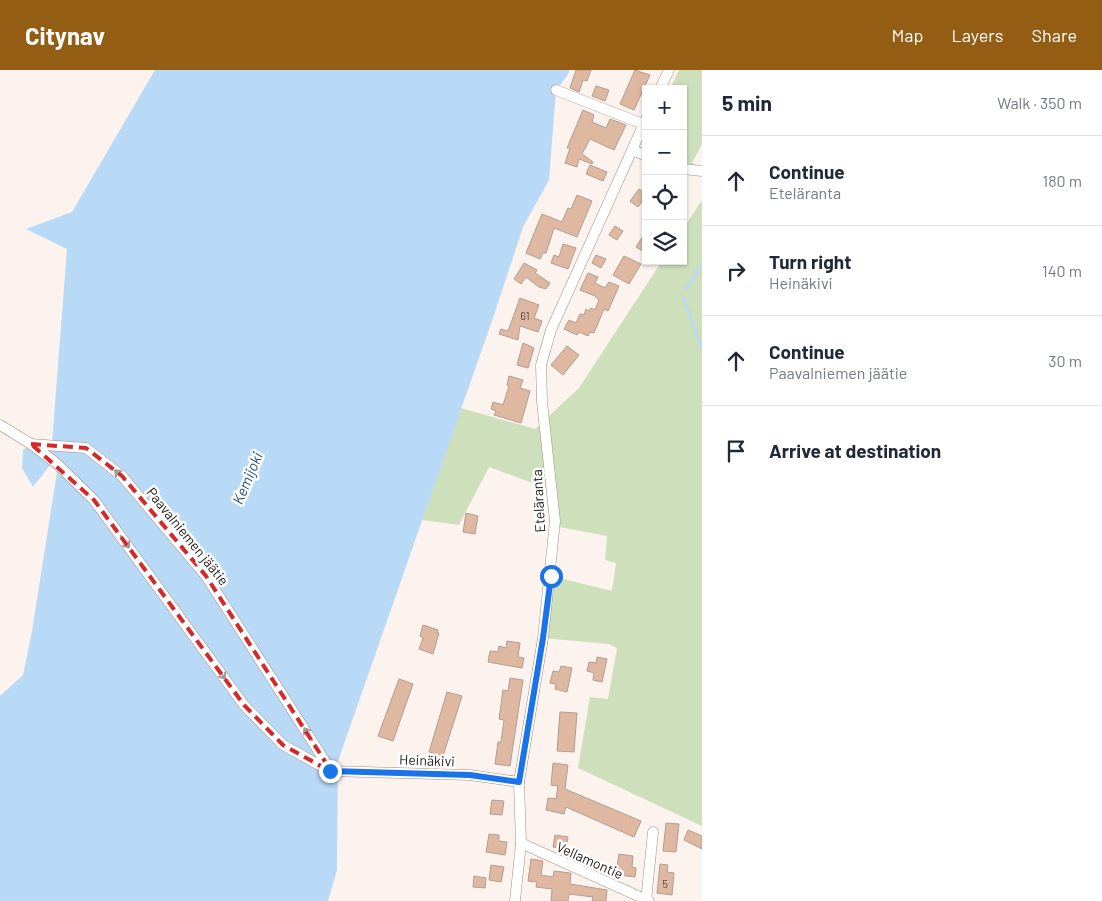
<!DOCTYPE html>
<meta charset="utf-8">
<style>
:root{--surface:#fff;--page:#f2f2f3;--text:#1f2937;--muted:#747a83;--line:#e0e1e3;--accent:#935e14}
body{margin:0;font-family:Barlow,sans-serif;background:var(--page);color:var(--text)}
.controls{position:absolute;right:15px;top:15px;display:grid;overflow:hidden;border-radius:0px;box-shadow:0 1px 4px #0004}
.controls button{width:45px;height:45px;display:grid;place-items:center;padding:0;border:0;border-bottom:1px solid var(--line);background:var(--surface);color:var(--text);font:25px sans-serif}
.stop{position:absolute;width:15px;height:15px;margin:-11px;border:4px solid #1a73e8;border-radius:50%;background:#fff}
.stop.end{background:#1a73e8;border-color:#fff;box-shadow:0 1px 5px #0008}
.list{margin:0;padding:0;list-style:none}
h2{display:flex;justify-content:space-between;align-items:center;height:65px;margin:0;padding:0 20px;font-size:21px}
h2 small{font-size:16px;font-weight:400;color:var(--muted)}
.list li{display:grid;grid-template-columns:32px 1fr auto;gap:15px;align-items:center;box-sizing:border-box;height:90px;padding:0 20px;border-top:1px solid var(--line)}
.list b{display:block;font-size:19px;white-space:nowrap}
.list p{margin:0;font-size:16px;white-space:nowrap;color:var(--muted)}
.list em{font-size:16px;font-style:normal;color:var(--muted)}
.icon{flex:none;width:28px;height:28px;fill:none;stroke:currentColor;stroke-width:2;stroke-linecap:round;stroke-linejoin:round}
.map{position:relative;flex:none;width:702px;height:831px;overflow:hidden}
header{display:flex;align-items:center;gap:30px;box-sizing:border-box;height:70px;padding:0 25px;background:var(--accent);color:#fff}
header strong{font-size:24px}
nav{display:flex;gap:28px;margin-inline-start:auto;font-size:18px}
main{display:flex}
aside{flex:1;background:var(--surface)}
.map>svg:first-child{display:block}
.green{fill:#cddfbb}
.water{fill:#b8daf7}
.lines{fill:none;stroke-linecap:round;stroke-linejoin:round}
.stream{stroke:#b8daf7;stroke-width:2.5}
.building{fill:#dfb8a2;stroke:#b29d91}
.minor-casing{stroke:#a38e82;stroke-width:11}
.minor{stroke:#fff;stroke-width:10}
.oneway{stroke:#9e9b98}
.route{stroke:#1a73e8;stroke-width:6}
.marked{fill:none;stroke:#d62828;stroke-width:4;stroke-dasharray:10 6;stroke-linejoin:round}
.labels{text-anchor:middle;dominant-baseline:central;stroke-width:5;stroke-linejoin:round;paint-order:stroke}
.number-label{font-size:11px;fill:#56463d}
.street-label{font-size:14px;fill:#28201b;stroke:#fff}
.water-label{font-size:15px;font-style:italic;fill:#205279;stroke:#fff}
</style>
<header>
<strong>Citynav</strong>
<nav><a>Map</a><a>Layers</a><a>Share</a></nav>
</header>
<main>
<div class="map">
<svg width="702" height="831" viewBox="0 0 702 831">
<rect width="100%" height="100%" fill="#fdf3ee"/>
<g class="green">
<path d="M 679,0 L 702,0 L 702,74 L 692,93 L 702,98 L 702,103 L 683,93 L 683,19 L 670,19 Z"/>
<path d="M 702,130 L 702,756 L 578,698 L 590,627 L 608,629 L 617,578 L 609,574 L 543,568 L 551,506 L 612,521 L 616,493 L 605,490 L 607,466 L 559,457 L 552,420 L 489,397 L 459,455 L 422,450 L 461,338 L 535,359 L 579,318 L 662,191 L 683,191 L 683,159 Z"/>
</g>
<path class="water" d="M 155,0 L 570,0 L 567,6 L 556,20 L 549,110 L 523,157 L 494,245 L 338,691 L 337,800 L 328,831 L 0,831 L 0,626 L 23,605 L 32,561 L 57,402 L 56,396 L 51,394 L 33,417 L 22,398 L 23,380 L 31,374 L 52,372 L 67,179 L 26,159 L 72,142 Z"/>
<g class="lines">
<g class="stream">
<path d="M 686,220 L 699,198 L 702,197"/>
<path d="M 683,227 L 702,279"/>
</g>
</g>
<g class="building">
<path d="M 576,0 L 591,0 L 587,11 L 583,10 L 579,22 L 570,18 Z"/>
<path d="M 635,0 L 650,5 L 634,40 L 620,34 Z"/>
<path d="M 596,16 L 609,20 L 605,31 L 592,26 Z"/>
<path d="M 583,40 L 594,45 L 592,52 L 606,58 L 610,49 L 626,55 L 614,80 L 590,69 L 582,84 L 593,92 L 592,94 L 579,89 L 577,97 L 565,93 L 570,78 L 567,78 Z"/>
<path d="M 590,95 L 607,102 L 603,111 L 586,104 Z"/>
<path d="M 639,119 L 646,124 L 646,126 L 638,137 L 630,131 Z"/>
<path d="M 577,125 L 592,131 L 577,167 L 554,158 L 546,183 L 543,183 L 540,189 L 526,183 L 542,144 L 562,152 L 568,138 L 571,139 Z"/>
<path d="M 615,156 L 623,161 L 617,170 L 609,165 Z"/>
<path d="M 646,161 L 646,183 L 636,177 Z"/>
<path d="M 563,174 L 576,178 L 568,199 L 551,193 L 554,185 L 559,187 Z"/>
<path d="M 596,185 L 606,189 L 601,198 L 592,193 Z"/>
<path d="M 624,186 L 641,194 L 629,214 L 613,205 Z"/>
<path d="M 524,193 L 537,200 L 535,203 L 550,213 L 546,219 L 539,217 L 526,207 L 521,214 L 514,209 Z"/>
<path d="M 588,203 L 598,207 L 595,213 L 605,218 L 609,212 L 619,216 L 608,241 L 604,239 L 594,263 L 590,262 L 588,266 L 579,262 L 577,265 L 564,259 L 569,250 L 576,253 L 580,244 L 584,245 L 586,239 L 589,241 L 591,238 L 595,240 L 599,230 L 595,226 L 580,220 Z"/>
<path d="M 520,228 L 539,235 L 534,248 L 542,251 L 538,262 L 520,256 L 518,270 L 499,264 L 501,259 L 508,261 Z"/>
<path d="M 523,273 L 534,278 L 528,298 L 517,295 Z"/>
<path d="M 567,276 L 579,285 L 563,305 L 551,295 Z"/>
<path d="M 509,306 L 523,310 L 520,318 L 530,321 L 521,353 L 494,345 L 496,341 L 491,339 L 493,332 L 503,335 L 509,316 L 507,315 Z"/>
<path d="M 466,443 L 478,446 L 475,464 L 463,462 Z"/>
<path d="M 423,555 L 438,560 L 437,563 L 439,563 L 433,584 L 419,579 L 423,568 L 420,566 Z"/>
<path d="M 507,571 L 520,573 L 518,587 L 524,588 L 522,598 L 488,592 L 490,581 L 498,582 L 499,576 L 506,578 Z"/>
<path d="M 597,587 L 607,589 L 602,612 L 593,610 L 594,603 L 587,601 L 589,592 L 596,593 Z"/>
<path d="M 561,596 L 572,598 L 567,622 L 555,619 L 556,614 L 550,613 L 553,601 L 559,602 Z"/>
<path d="M 510,608 L 523,610 L 510,696 L 495,694 L 498,672 L 501,672 L 504,650 L 499,649 L 503,620 L 508,621 Z"/>
<path d="M 399,609 L 413,614 L 393,671 L 378,666 Z"/>
<path d="M 447,622 L 462,626 L 443,686 L 429,682 Z"/>
<path d="M 560,642 L 577,643 L 574,682 L 557,681 Z"/>
<path d="M 553,693 L 568,695 L 565,719 L 641,751 L 634,767 L 566,737 L 564,744 L 546,740 L 548,728 L 556,729 L 558,716 L 551,715 Z"/>
<path d="M 492,730 L 504,731 L 502,745 L 490,744 Z"/>
<path d="M 666,753 L 679,754 L 676,782 L 663,781 Z"/>
<path d="M 688,760 L 702,766 L 702,779 L 684,770 Z"/>
<path d="M 489,764 L 499,765 L 499,771 L 507,772 L 505,785 L 486,782 Z"/>
<path d="M 555,765 L 568,767 L 566,779 L 553,777 Z"/>
<path d="M 619,784 L 633,786 L 632,797 L 636,798 L 635,807 L 611,804 L 612,796 L 617,796 Z"/>
<path d="M 531,789 L 543,791 L 541,805 L 553,807 L 554,801 L 570,803 L 571,803 L 570,814 L 607,820 L 606,831 L 592,831 L 593,827 L 569,824 L 568,831 L 551,831 L 552,819 L 536,817 L 537,812 L 528,811 Z"/>
<path d="M 660,794 L 668,795 L 667,802 L 674,803 L 672,825 L 657,823 Z"/>
<path d="M 491,795 L 504,797 L 501,812 L 489,810 Z"/>
<path d="M 474,806 L 486,808 L 485,818 L 473,817 Z"/>
</g>
<g class="lines">
<g class="minor-casing">
<g id="minor">
<path d="M 660,19 L 669,0"/>
<path d="M 556,20 L 643,54"/>
<path d="M 633,80 L 646,86"/>
<path d="M 683,99 L 702,101"/>
<path d="M 0,355 L 31,374 L 56,393 L 94,430 L 244,635 L 283,675 L 330,701 L 470,705 L 519,712"/>
<path d="M 31,374 L 86,378 L 122,406 L 206,506 L 328,696 L 332,698"/>
<path d="M 521,773 L 649,831"/>
<path d="M 515,831 L 521,773 L 519,712 L 543,568 L 555,451 L 542,332 L 541,295 L 551,260 L 646,49"/>
<path d="M 646,831 L 653,762"/>
</g>
</g>
<use href="#minor" class="minor"/>
</g>
<defs><path id="oneway-shaft" d="M-6 0H5M1.5-3L5.5 0L1.5 3" fill="none" stroke-width="1.6" stroke-linecap="round" stroke-linejoin="round" transform="scale(1.25)"/></defs>
<g class="oneway">
<use href="#oneway-shaft" transform="translate(120 405) rotate(-137)"/>
<use href="#oneway-shaft" transform="translate(125 472) rotate(54)"/>
<use href="#oneway-shaft" transform="translate(221 603) rotate(54)"/>
<use href="#oneway-shaft" transform="translate(308 664) rotate(-122)"/>
</g>
<g class="lines">
<path class="route" d="M 330,701 L 470,705 L 519,712 L 543,568 L 551,506"/>
</g>
<path class="marked" d="M 31,374 L 86,378 L 122,406 L 206,506 L 328,696 L 338,701 L 330,701 L 283,675 L 244,635 L 94,430 Z"/>
<g class="labels">
<g class="number-label">
<text x="525" y="245">61</text>
<text x="665" y="813">5</text>
</g>
<g class="street-label">
<text transform="translate(538 431) rotate(-93)">Eteläranta</text>
<text transform="translate(188 466) rotate(51)">Paavalniemen jäätie</text>
<text transform="translate(427 690) rotate(2)">Heinäkivi</text>
<text transform="translate(590 790) rotate(24)">Vellamontie</text>
</g>
<g class="water-label">
<text transform="translate(247 408) rotate(-67)">Kemijoki</text>
</g>
</g>
</svg>
<div class="controls">
<button>+</button>
<button>−</button>
<button><svg class="icon" aria-label="locate" viewBox="0 0 24 24"><circle cx="12" cy="12" r="6"/><path d="M12 2v4M12 18v4M2 12h4M18 12h4"/></svg></button>
<button><svg class="icon" aria-label="layers" viewBox="0 0 24 24"><path d="M12 4l9 5-9 5-9-5zM3 14l9 5 9-5"/></svg></button>
</div>
<div class="stop" style="left:551px;top:506px"></div>
<div class="stop end" style="left:330px;top:701px"></div>
</div>
<aside>
<h2>5 min<small>Walk · 350 m</small></h2>
<ul class="list">
<li><svg class="icon" aria-label="ahead" viewBox="0 0 24 24"><path d="M12 20V5M6 11l6-6 6 6"/></svg><div><b>Continue</b><p>Eteläranta</p></div><em>180 m</em></li>
<li><svg class="icon" aria-label="right" viewBox="0 0 24 24"><path d="M7 20v-9h11M14 6l5 5-5 5"/></svg><div><b>Turn right</b><p>Heinäkivi</p></div><em>140 m</em></li>
<li><svg class="icon" aria-label="ahead" viewBox="0 0 24 24"><path d="M12 20V5M6 11l6-6 6 6"/></svg><div><b>Continue</b><p>Paavalniemen jäätie</p></div><em>30 m</em></li>
<li><svg class="icon" aria-label="arrive" viewBox="0 0 24 24"><path d="M6 21V4h12l-3 4 3 4H6"/></svg><div><b>Arrive at destination</b></div></li>
</ul>
</aside>
</main>
